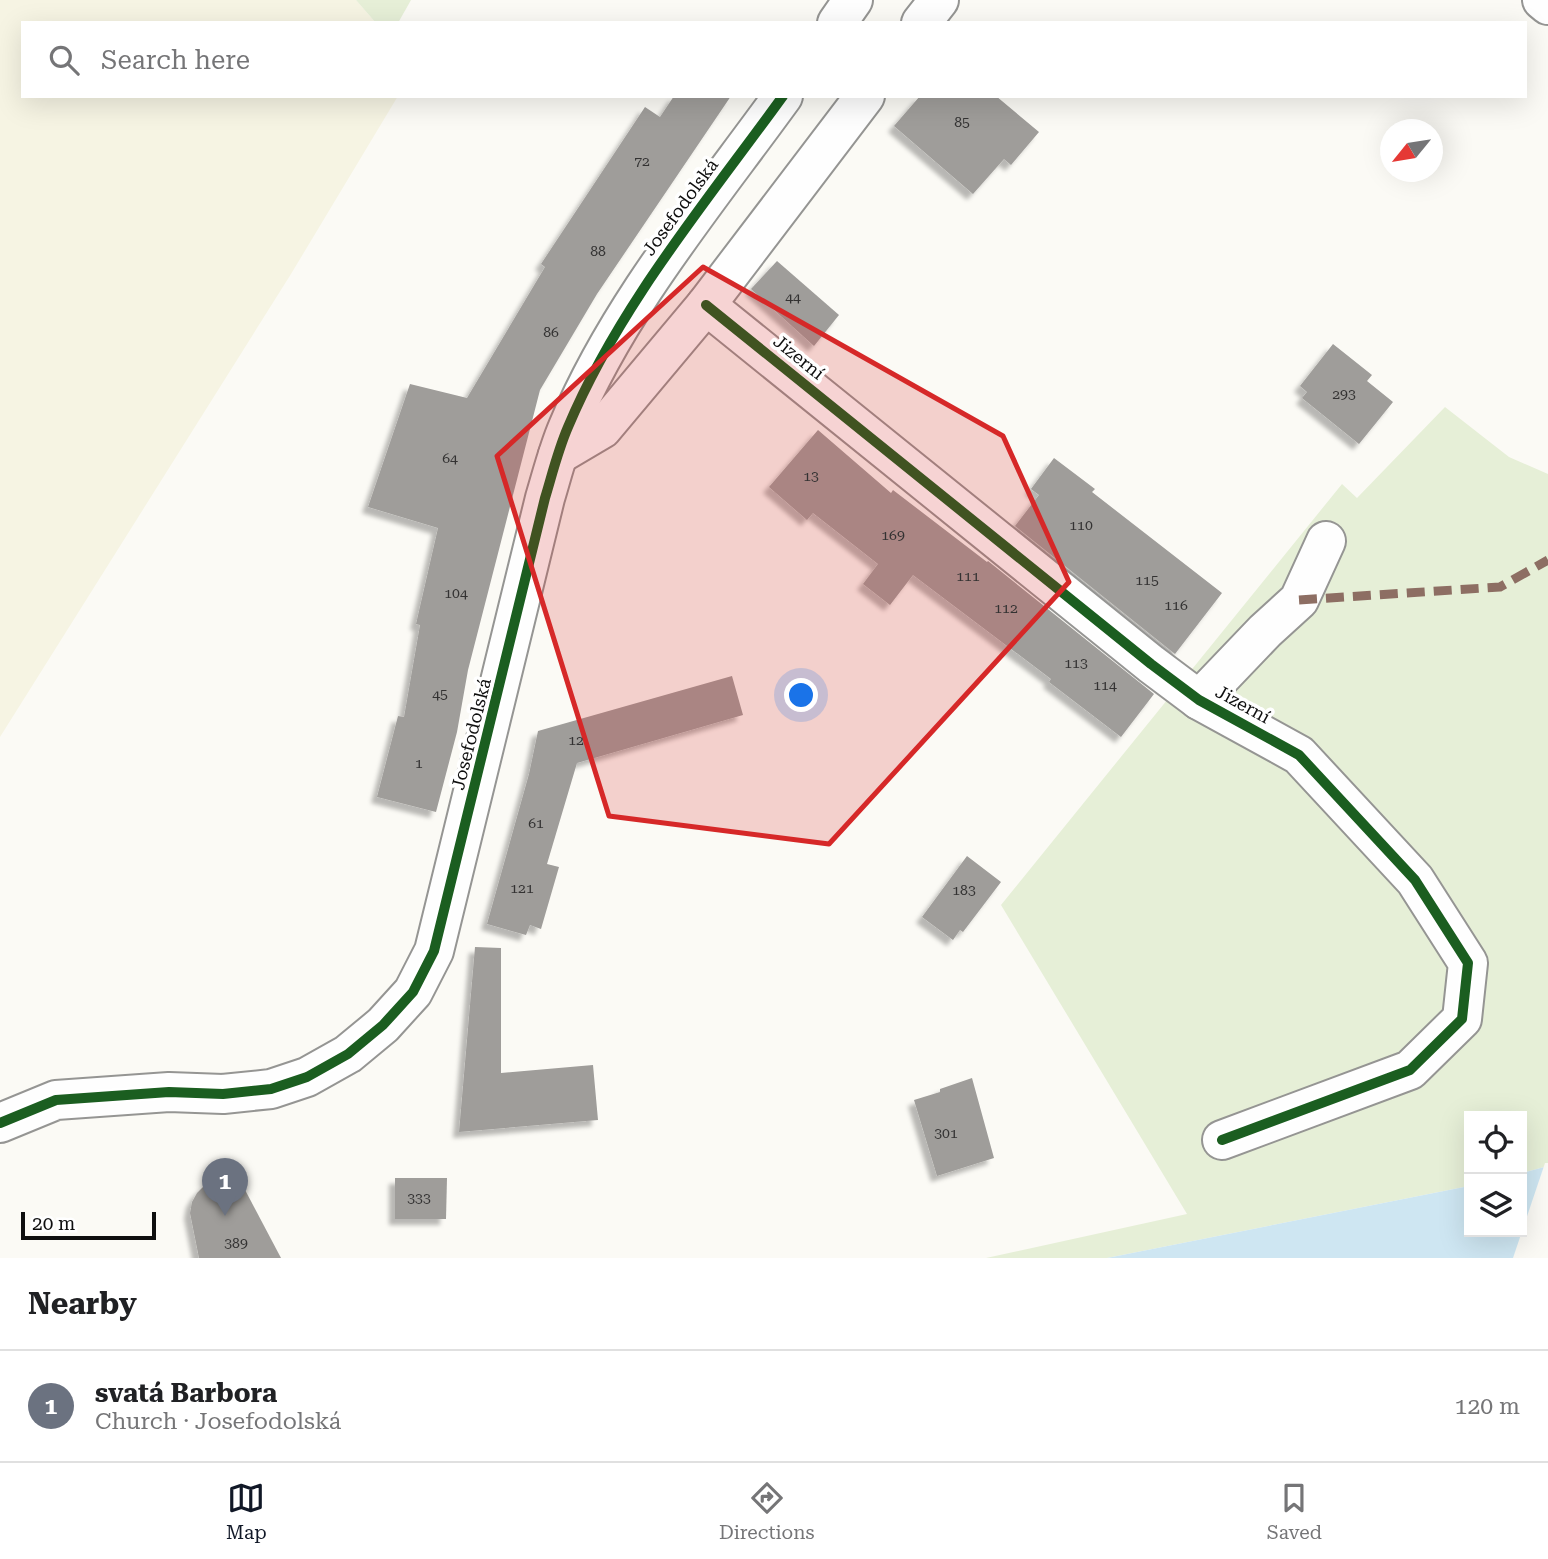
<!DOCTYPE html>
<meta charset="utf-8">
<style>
:root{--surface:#fff;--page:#f6f6f6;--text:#202124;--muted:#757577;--line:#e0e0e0;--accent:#111827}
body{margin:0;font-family:"Roboto Serif",serif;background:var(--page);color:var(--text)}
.controls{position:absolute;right:21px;bottom:21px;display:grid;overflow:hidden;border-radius:0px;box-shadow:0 7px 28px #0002}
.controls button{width:63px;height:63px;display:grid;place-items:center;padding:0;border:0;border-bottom:2px solid var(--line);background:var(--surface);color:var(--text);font:35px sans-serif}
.compass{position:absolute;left:1380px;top:119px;width:63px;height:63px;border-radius:50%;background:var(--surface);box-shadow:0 7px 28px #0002;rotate:240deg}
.scale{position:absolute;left:21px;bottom:18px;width:135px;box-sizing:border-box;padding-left:7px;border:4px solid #0f0f0f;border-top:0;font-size:19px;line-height:24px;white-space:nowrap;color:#0f0f0f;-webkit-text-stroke:5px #fff;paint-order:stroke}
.you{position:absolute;left:802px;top:696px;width:24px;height:24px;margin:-18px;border:5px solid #fff;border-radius:50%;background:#1a73e8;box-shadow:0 0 0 10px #1a73e833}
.badge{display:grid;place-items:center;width:46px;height:46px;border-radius:50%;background:var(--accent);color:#fff;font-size:23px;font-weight:700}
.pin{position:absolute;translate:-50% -58px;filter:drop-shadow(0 2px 4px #0008)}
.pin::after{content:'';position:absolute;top:37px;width:24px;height:21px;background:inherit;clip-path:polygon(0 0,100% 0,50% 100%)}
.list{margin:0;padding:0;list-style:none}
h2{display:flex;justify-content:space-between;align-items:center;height:91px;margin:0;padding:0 28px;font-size:30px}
h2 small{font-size:23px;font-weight:400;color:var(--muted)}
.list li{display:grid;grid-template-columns:46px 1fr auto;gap:21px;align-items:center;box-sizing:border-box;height:112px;padding:0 28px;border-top:2px solid var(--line)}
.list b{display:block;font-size:26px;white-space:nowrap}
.list p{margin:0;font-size:23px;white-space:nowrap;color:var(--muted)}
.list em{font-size:23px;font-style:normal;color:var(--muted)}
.icon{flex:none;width:38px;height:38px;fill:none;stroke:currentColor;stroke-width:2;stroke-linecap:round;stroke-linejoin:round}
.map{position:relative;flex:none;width:1548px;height:1258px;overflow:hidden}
.search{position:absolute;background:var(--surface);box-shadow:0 7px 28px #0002;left:21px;right:21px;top:21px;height:77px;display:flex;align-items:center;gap:18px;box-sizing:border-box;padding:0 24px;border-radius:0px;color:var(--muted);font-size:26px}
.sheet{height:203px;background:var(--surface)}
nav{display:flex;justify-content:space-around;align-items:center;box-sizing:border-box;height:98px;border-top:2px solid var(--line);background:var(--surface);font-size:19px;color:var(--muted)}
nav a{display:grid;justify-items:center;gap:4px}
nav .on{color:var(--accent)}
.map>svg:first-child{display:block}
.farmland{fill:#f6f4e3}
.green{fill:#e6efd7}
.water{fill:#cee6f2}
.pier{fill:#fbfaf5}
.building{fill:#9f9d9a;filter:url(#shadow)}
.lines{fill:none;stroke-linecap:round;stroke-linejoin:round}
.minor-casing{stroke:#959593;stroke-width:42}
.minor{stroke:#fefefe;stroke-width:38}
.quiet{stroke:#8d6e63;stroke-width:9;stroke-dasharray:18 9;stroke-linecap:butt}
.cycleway-casing{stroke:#fff;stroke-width:15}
.cycleway{stroke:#1b5e20;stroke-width:10}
.marked{fill:#d62828;fill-opacity:0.2;stroke:#d62828;stroke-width:5;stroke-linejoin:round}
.labels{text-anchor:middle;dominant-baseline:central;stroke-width:7;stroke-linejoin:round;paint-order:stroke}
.number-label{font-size:14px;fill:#333232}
.street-label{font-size:18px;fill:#0f0f0f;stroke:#fff}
</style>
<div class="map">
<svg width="1548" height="1258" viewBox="0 0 1548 1258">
<defs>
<filter id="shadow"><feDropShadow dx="-6" dy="6" stdDeviation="2" flood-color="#0004"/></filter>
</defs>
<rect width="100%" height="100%" fill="#fbfaf5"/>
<path class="farmland" d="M 0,0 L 356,0 L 376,23 L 23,23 L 23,96 L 398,96 L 291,274 L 0,737 Z"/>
<g class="green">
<path d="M 356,0 L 411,0 L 398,23 L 376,23 Z"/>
<path d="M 1445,407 L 1509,457 L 1548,474 L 1548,1166 L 1522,1173 L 1522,1116 L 1469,1116 L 1469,1186 L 1107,1258 L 986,1258 L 1187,1214 L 1001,905 L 1342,484 L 1357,498 Z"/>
</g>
<path class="water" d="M 1548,1166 L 1548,1258 L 1107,1258 L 1469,1186 L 1469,1232 L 1522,1232 L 1522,1173 Z"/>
<path class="pier" d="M 1545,1163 L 1548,1163 L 1548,1258 L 1513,1258 Z"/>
<g class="building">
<path d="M 674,96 L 731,96 L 597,294 L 540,390 L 468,670 L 457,732 L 436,812 L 377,797 L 398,716 L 404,717 L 420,625 L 416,624 L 438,528 L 368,507 L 410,384 L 467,398 L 545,267 L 541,264 L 645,107 L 660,117 Z"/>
<path d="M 920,96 L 996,96 L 1039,132 L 1011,165 L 1004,159 L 973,194 L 894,126 Z"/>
<path d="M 777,261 L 839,315 L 814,346 L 751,289 Z"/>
<path d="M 1333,344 L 1372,375 L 1367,381 L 1393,402 L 1359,444 L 1302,398 L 1307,392 L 1300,386 Z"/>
<path d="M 818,430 L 891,493 L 893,490 L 987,562 L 988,561 L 1154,694 L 1121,737 L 1049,682 L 1051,679 L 913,575 L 890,605 L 863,584 L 878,564 L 813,513 L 807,520 L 769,487 Z"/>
<path d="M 1054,458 L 1095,489 L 1092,492 L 1222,593 L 1175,654 L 1015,526 L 1039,495 L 1031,489 Z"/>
<path d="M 732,676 L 743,715 L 577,763 L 547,864 L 559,867 L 541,929 L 530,925 L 526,935 L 487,924 L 529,774 L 538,731 Z"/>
<path d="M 967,856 L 1001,882 L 963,932 L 960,930 L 953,940 L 922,917 Z"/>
<path d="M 475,947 L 501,948 L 501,1073 L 593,1065 L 598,1120 L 459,1132 Z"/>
<path d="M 972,1078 L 994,1158 L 937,1176 L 914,1100 L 940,1092 L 940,1089 Z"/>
<path d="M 395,1178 L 447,1178 L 446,1219 L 395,1219 Z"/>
<path d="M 225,1179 L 235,1180 L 244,1188 L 281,1258 L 199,1258 L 190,1213 L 192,1202 L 197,1193 L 204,1186 Z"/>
</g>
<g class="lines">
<g class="minor-casing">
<g id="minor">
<path d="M 1542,0 L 1548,5"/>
<path d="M 837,23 L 853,0"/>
<path d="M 921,23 L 939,0"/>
<path d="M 706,305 L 1151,664 L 1199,700 L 1299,755 L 1415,880 L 1468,963 L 1462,1019 L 1410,1070 L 1222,1140"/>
<path d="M 558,455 L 602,429 L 706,305 L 865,96"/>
<path d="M 1199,700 L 1265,631 L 1299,600 L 1326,541"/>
<path d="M 0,1123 L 56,1100 L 169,1092 L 223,1094 L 271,1089 L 307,1077 L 348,1054 L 383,1025 L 413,992 L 434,951 L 545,498 C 552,475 558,450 568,427 C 618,307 707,201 783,96"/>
</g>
</g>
<use href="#minor" class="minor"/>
<path class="quiet" d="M 1299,600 L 1500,587 L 1548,560"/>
<g class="cycleway-casing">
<g id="cycleway">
<path d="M 706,305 L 1151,664 L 1199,700 L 1299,755 L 1415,880 L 1468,963 L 1462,1019 L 1410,1070 L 1222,1140"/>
<path d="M 0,1123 L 56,1100 L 169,1092 L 223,1094 L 271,1089 L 307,1077 L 348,1054 L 383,1025 L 413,992 L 434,951 L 545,498 C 552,475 558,450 568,427 C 618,307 707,201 783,96"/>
</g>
</g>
<use href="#cycleway" class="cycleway"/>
</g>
<path class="marked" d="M 703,267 L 1003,436 L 1069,582 L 829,844 L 609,816 L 497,456 Z"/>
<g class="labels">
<g class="number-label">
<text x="962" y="122">85</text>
<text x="642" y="161">72</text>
<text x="598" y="251">88</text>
<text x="793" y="297">44</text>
<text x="551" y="332">86</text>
<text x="1344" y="394">293</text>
<text x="450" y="458">64</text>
<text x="811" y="476">13</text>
<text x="1081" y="525">110</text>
<text x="893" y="535">169</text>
<text x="968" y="576">111</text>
<text x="1147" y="580">115</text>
<text x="456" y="593">104</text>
<text x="1176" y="605">116</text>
<text x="1006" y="608">112</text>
<text x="1076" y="663">113</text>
<text x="1105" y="685">114</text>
<text x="440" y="694">45</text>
<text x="576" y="740">12</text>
<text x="419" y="763">1</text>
<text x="536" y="823">61</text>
<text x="522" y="888">121</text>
<text x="964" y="890">183</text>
<text x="946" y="1133">301</text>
<text x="419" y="1198">333</text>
<text x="236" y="1243">389</text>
</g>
<g class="street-label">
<text transform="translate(680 207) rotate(-54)">Josefodolská</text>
<text transform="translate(799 357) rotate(39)">Jizerní</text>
<text transform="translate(1243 704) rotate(29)">Jizerní</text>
<text transform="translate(471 734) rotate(-76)">Josefodolská</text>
</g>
</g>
</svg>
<div class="controls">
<button><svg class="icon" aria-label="locate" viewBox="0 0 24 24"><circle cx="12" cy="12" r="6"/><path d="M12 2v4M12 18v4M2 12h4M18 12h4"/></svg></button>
<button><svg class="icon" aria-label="layers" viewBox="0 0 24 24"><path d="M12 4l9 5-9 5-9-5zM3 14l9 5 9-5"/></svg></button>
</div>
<svg class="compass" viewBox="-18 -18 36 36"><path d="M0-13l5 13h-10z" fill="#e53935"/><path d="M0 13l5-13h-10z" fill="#757577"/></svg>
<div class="scale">20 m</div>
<div class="you"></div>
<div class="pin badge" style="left:225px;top:1216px;background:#6b7280">1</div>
<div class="search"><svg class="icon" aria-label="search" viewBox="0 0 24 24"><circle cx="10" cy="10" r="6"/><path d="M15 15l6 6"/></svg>Search here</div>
</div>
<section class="sheet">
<h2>Nearby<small></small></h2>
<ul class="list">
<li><span class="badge" style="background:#6b7280">1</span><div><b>svatá Barbora</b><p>Church · Josefodolská</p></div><em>120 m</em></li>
</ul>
</section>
<nav>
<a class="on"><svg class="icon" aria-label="map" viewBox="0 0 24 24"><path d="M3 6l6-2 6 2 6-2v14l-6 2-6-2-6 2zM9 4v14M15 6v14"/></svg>Map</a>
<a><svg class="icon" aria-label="directions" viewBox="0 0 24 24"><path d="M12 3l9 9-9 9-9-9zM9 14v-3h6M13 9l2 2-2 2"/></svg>Directions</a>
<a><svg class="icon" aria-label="saved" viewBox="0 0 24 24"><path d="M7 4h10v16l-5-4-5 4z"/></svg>Saved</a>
</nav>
